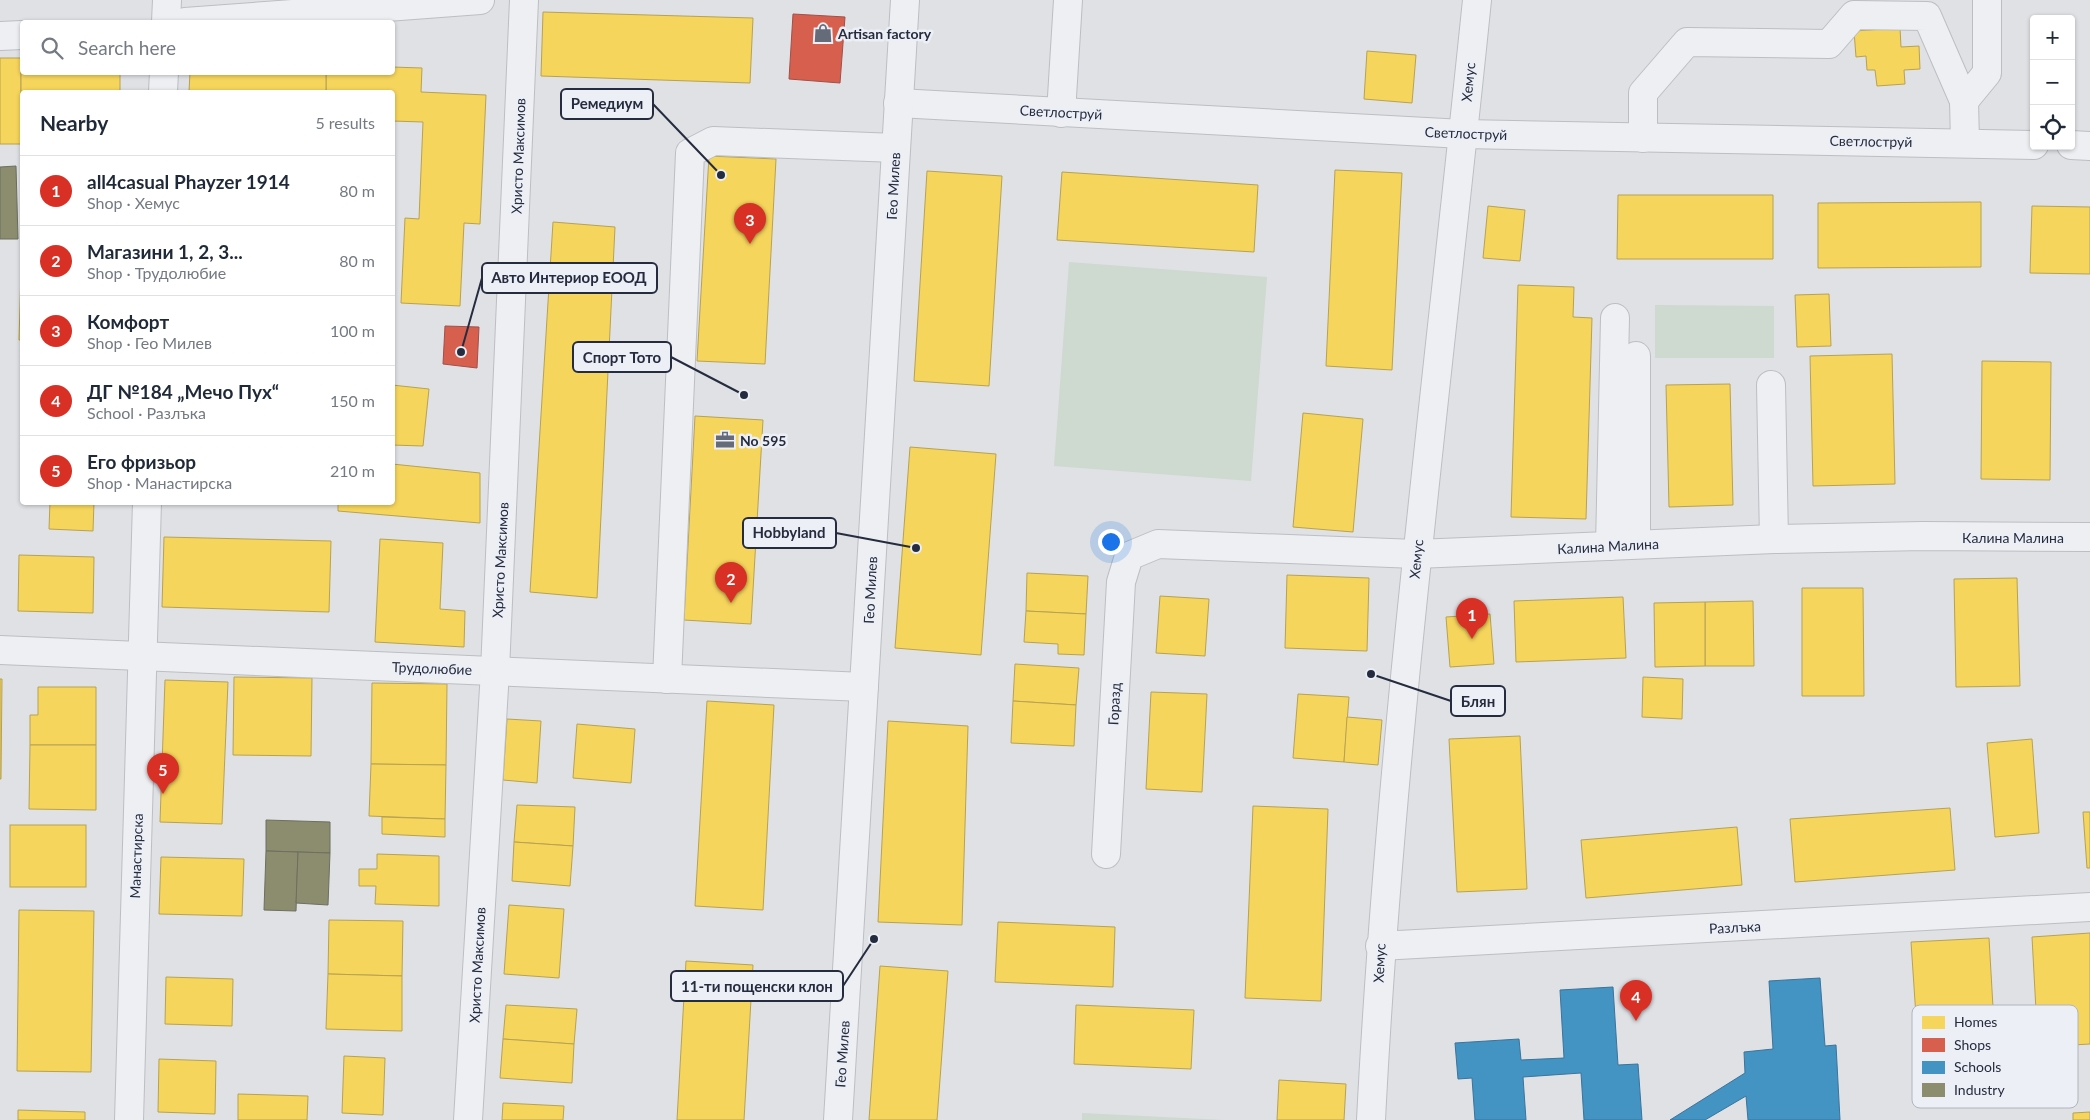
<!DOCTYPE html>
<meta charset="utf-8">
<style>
:root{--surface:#fff;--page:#f6f6f7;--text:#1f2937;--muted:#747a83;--line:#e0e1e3;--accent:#d93025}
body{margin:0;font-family:Lato,sans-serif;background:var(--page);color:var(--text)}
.controls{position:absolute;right:15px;top:15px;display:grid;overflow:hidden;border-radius:5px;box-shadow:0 1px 4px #0004}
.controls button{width:45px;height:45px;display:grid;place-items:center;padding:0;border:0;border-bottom:1px solid var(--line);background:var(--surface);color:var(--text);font:25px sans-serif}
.you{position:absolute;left:1110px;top:541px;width:18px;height:18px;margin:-12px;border:4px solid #fff;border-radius:50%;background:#1a73e8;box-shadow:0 0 0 8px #1a73e833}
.badge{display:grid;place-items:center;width:32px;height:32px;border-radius:50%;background:var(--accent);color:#fff;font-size:16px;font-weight:700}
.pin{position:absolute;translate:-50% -41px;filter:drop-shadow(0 1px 2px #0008)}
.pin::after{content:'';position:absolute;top:26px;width:18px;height:15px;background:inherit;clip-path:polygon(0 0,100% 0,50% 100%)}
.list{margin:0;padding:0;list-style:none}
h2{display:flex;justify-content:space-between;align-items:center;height:65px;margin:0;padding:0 20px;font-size:21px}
h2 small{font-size:16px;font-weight:400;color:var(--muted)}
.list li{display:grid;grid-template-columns:32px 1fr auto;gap:15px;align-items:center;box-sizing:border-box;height:70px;padding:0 20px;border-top:1px solid var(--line)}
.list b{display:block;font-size:19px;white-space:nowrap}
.list p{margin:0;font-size:16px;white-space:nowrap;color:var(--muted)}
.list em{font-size:16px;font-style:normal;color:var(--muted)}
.icon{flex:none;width:28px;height:28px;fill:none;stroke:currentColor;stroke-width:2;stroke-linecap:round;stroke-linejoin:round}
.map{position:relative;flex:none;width:2090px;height:1120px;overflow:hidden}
.search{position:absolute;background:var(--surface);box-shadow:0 1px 4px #0004;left:20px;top:20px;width:375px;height:55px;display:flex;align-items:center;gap:12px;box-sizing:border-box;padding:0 18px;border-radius:5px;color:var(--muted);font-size:19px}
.panel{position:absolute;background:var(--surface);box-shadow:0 1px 4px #0004;left:20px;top:90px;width:375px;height:415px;border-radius:5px}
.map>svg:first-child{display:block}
.green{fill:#ced9cf}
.homes{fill:#f6d55c;stroke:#b7a253}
.shops{fill:#d6604d;stroke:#a15049}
.schools{fill:#4393c3;stroke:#3a749b}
.industry{fill:#8c8c6e;stroke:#6d6f60}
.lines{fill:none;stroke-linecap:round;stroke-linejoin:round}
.minor-casing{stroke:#bcbec3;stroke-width:30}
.minor{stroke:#eeeff2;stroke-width:28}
.labels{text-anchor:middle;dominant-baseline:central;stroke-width:5;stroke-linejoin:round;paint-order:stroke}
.poi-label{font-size:14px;font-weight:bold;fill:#252c3f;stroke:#eceff5;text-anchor:start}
.street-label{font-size:14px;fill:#252c3f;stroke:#eceff5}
.key{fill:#eceff5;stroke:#b0b4be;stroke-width:1}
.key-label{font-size:14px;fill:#252c3f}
.leader{fill:none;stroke:#252c3f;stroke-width:2}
.callout-dot{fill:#252c3f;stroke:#eceff5;stroke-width:2}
.callout{fill:#eceff5;stroke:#252c3f;stroke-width:2}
.callout-label{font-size:15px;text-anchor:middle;font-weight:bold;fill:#252c3f}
</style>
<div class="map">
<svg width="2090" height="1120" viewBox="0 0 2090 1120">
<rect width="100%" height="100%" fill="#dfe1e5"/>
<g class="green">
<path d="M 1069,262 L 1267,277 L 1251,481 L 1054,466 Z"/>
<path d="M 1655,305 L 1774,306 L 1774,358 L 1655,358 Z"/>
<path d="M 1082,1113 L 1224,1120 L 1082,1120 Z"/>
</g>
<g class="homes">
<path d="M 543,12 L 753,18 L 750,83 L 541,76 Z"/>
<path d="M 1900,28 L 1901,47 L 1919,46 L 1920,69 L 1904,70 L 1905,84 L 1877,86 L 1875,70 L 1867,70 L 1866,56 L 1856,57 L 1854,31 Z"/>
<path d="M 1367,51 L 1416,55 L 1412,103 L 1364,99 Z"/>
<rect x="0" y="58" width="21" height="86"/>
<path d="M 21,58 L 22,58 L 22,72 L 120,72 L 120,92 L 22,92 L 21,144 Z"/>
<path d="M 392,67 L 422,68 L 421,92 L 486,95 L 480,224 L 464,223 L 460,306 L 401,303 L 405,218 L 419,219 L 423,122 L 392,121 L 392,92 L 326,92 L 326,72 L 392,72 Z"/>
<path d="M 190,72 L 326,72 L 326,92 L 189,92 Z"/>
<path d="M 709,156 L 776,159 L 765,364 L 697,361 Z"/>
<path d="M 1335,170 L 1402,173 L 1392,370 L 1326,366 Z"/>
<path d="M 927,171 L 1002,176 L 989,386 L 914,381 Z"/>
<path d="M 1062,172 L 1258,185 L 1254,252 L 1057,240 Z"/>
<path d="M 1618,195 L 1773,195 L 1773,259 L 1617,259 Z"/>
<path d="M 1981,202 L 1981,267 L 1818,268 L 1818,203 Z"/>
<path d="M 1488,206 L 1525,210 L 1520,261 L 1483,258 Z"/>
<path d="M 2032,206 L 2090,207 L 2090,274 L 2030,273 Z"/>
<path d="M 553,222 L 615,227 L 597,598 L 530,592 Z"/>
<path d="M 21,270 L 22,270 L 22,340 L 19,340 Z"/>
<path d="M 1518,285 L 1574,287 L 1573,317 L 1592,318 L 1586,519 L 1511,517 Z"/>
<path d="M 1829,294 L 1831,346 L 1797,347 L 1795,295 Z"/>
<path d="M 1892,354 L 1895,484 L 1813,486 L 1810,356 Z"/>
<path d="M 1982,361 L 2051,362 L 2050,480 L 1981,479 Z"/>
<path d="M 1730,384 L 1733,505 L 1669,507 L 1666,385 Z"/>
<path d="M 392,385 L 429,389 L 423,446 L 392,445 Z"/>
<path d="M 1303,413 L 1363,419 L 1353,532 L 1293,527 Z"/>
<path d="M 695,416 L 763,420 L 751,624 L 684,620 Z"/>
<path d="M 910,447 L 996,454 L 981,655 L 895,648 Z"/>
<path d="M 392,464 L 480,473 L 480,523 L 338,511 L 338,502 L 392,502 Z"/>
<path d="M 50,502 L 94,502 L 93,531 L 49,529 Z"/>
<path d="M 164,537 L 331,541 L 329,612 L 162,607 Z"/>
<path d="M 380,539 L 443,543 L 440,609 L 465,611 L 464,647 L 375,642 Z"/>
<path d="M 19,555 L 94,557 L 93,613 L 18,611 Z"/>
<path d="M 1027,573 L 1088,576 L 1086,614 L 1026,611 Z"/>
<path d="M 1287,575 L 1369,578 L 1367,651 L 1285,648 Z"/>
<path d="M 2017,578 L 2020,686 L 1956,687 L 1954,579 Z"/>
<path d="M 1802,588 L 1863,588 L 1864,696 L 1802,696 Z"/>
<path d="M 1160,596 L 1209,599 L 1205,656 L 1156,653 Z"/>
<path d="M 1623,597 L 1626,658 L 1516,662 L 1514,601 Z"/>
<path d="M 1753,601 L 1754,666 L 1705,666 L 1705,602 Z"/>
<path d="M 1705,602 L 1705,666 L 1655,667 L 1654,603 Z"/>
<path d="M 1026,611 L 1086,614 L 1084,655 L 1058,654 L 1058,644 L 1024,642 Z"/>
<path d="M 1490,614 L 1494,664 L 1450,667 L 1446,617 Z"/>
<path d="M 1015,664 L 1079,668 L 1076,705 L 1013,701 Z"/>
<path d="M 234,677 L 312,678 L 311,756 L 233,755 Z"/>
<path d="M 1643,677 L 1683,679 L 1682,719 L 1642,717 Z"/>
<path d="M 0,679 L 2,679 L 1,779 L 0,779 Z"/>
<path d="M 165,680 L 228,682 L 222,824 L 160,822 Z"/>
<path d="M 372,683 L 447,684 L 446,765 L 371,764 Z"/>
<path d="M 38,687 L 96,687 L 96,745 L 30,745 L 30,715 L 38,715 Z"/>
<path d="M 1151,692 L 1207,694 L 1202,792 L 1146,789 Z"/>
<path d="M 1298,694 L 1349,697 L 1344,762 L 1293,758 Z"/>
<path d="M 707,701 L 774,705 L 763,910 L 695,906 Z"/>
<path d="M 1013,701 L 1076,705 L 1074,746 L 1011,743 Z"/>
<path d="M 1347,717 L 1382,720 L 1378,765 L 1344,762 Z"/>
<path d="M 507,719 L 541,721 L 537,783 L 503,780 Z"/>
<path d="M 888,721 L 968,726 L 962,925 L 878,922 Z"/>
<path d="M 577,724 L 635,729 L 631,783 L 573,778 Z"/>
<path d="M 1520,736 L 1527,889 L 1457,892 L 1449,739 Z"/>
<path d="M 2032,739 L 2039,833 L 1995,837 L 1987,743 Z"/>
<path d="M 30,745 L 96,745 L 96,810 L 29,809 Z"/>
<path d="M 371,764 L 446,765 L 445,819 L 369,816 Z"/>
<path d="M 517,805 L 575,807 L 573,846 L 514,842 Z"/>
<path d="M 1253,806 L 1328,809 L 1321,1001 L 1245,998 Z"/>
<path d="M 1950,808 L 1955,870 L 1795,882 L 1790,819 Z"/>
<path d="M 2083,812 L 2090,812 L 2090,868 L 2087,868 Z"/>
<path d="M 382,817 L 445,819 L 445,837 L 382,834 Z"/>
<rect x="10" y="825" width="76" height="62"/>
<path d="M 1737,827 L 1742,885 L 1586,898 L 1581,840 Z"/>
<path d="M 514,842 L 573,846 L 570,886 L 512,881 Z"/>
<path d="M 377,854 L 439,856 L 439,906 L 375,904 L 376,886 L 359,886 L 359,869 L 377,869 Z"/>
<path d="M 161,857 L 244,859 L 242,916 L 159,914 Z"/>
<path d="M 509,905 L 564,909 L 559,978 L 504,974 Z"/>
<path d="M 19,910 L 94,911 L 91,1072 L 17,1071 Z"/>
<path d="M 329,920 L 403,921 L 402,976 L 328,974 Z"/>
<path d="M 998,922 L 1115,927 L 1113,987 L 995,982 Z"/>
<path d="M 2090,933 L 2090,1044 L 2038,1047 L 2032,937 Z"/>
<path d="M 1989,938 L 1995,1042 L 1918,1046 L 1911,942 Z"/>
<path d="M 686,961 L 753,965 L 744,1120 L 677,1120 Z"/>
<path d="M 880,966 L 948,971 L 937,1120 L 869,1120 Z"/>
<path d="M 328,974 L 402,976 L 402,1031 L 326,1029 Z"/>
<path d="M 166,977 L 233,979 L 232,1026 L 165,1024 Z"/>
<path d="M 506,1005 L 577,1009 L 574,1044 L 503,1039 Z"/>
<path d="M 1076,1005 L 1194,1010 L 1191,1069 L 1074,1064 Z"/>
<path d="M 503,1039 L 574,1044 L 572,1083 L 500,1078 Z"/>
<path d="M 344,1056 L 385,1058 L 383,1115 L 342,1113 Z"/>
<path d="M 159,1059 L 216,1061 L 215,1114 L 158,1112 Z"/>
<path d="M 1279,1080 L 1346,1084 L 1344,1120 L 1277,1120 Z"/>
<path d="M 238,1094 L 308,1096 L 307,1120 L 238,1120 Z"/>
<path d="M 503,1103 L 564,1106 L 563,1120 L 502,1120 Z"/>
<path d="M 18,1110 L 85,1112 L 85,1120 L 18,1120 Z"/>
<path d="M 2090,1112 L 2090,1120 L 2073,1120 L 2073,1113 Z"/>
</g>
<g class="shops">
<path d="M 793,14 L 845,17 L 840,83 L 789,79 Z"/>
<path d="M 445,326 L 479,327 L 477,368 L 443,364 Z"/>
</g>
<g class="schools">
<path d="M 1820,978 L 1825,1046 L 1836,1045 L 1840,1120 L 1748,1120 L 1746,1096 L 1705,1120 L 1670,1120 L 1745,1073 L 1744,1052 L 1773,1049 L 1769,981 Z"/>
<path d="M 1613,987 L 1618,1065 L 1638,1064 L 1642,1120 L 1584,1120 L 1581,1073 L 1523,1077 L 1526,1120 L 1475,1120 L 1472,1078 L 1458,1079 L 1455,1043 L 1519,1039 L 1521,1060 L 1564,1058 L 1560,990 Z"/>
</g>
<g class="industry">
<path d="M 16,166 L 18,239 L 0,239 L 0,167 Z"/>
<path d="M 266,820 L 330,822 L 330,853 L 266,851 Z"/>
<path d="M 266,851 L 298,852 L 296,911 L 264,910 Z"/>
<path d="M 298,852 L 330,853 L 328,905 L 296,903 Z"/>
</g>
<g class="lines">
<g class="minor-casing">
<g id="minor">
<path d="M 166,22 L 167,0"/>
<path d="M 185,22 L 480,0"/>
<path d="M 0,36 L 22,35"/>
<path d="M 163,92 L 164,72"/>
<path d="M 898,103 L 1463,134 L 2034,145"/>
<path d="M 1061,113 L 1068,0"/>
<path d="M 1643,138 L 1643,93 L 1687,42 L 1829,44 L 1854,15 L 1927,16 L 1964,101"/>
<path d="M 1965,142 L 1964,101 L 1987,73 L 1987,0"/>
<path d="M 2071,145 L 2090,146"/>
<path d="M 1771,385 L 1774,539"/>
<path d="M 1636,544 L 1636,356"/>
<path d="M 1610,546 L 1615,318"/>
<path d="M 0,650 L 864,687"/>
<path d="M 667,679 L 690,153 L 713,141 L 896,148"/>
<path d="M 1106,854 L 1121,582 L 1129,556 L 1158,544 L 1416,554 L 1774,539 L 1923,536 L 2090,537"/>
<path d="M 1380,946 L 2090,907"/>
<path d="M 129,1120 L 147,502"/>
<path d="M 468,1120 L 495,671 L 524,0"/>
<path d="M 838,1120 L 905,0"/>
<path d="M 1371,1120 C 1390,745 1439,373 1477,0"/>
</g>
</g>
<use href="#minor" class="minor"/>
</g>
<defs>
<g id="shop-bare" transform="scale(1.5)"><path d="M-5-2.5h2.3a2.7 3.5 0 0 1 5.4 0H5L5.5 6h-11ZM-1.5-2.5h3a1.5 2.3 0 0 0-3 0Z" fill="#666b79" stroke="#eceff5" stroke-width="2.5" paint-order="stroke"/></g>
<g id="office-bare" transform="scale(1.5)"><path d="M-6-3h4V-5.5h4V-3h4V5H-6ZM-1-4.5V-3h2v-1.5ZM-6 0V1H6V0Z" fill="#666b79" stroke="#eceff5" stroke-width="2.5" paint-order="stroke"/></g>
</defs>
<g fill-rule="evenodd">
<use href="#shop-bare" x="823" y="33"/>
<use href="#office-bare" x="725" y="440"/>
</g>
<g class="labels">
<g class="poi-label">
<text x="838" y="33">Artisan factory</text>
<text x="740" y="440">No 595</text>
</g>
<g class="street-label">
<text transform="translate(1468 82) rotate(-84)">Хемус</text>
<text transform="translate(1061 112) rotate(3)">Светлоструй</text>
<text transform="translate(1466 133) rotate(2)">Светлоструй</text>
<text transform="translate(1871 141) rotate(1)">Светлоструй</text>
<text transform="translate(518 156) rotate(-88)">Христо Максимов</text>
<text transform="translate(893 186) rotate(-87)">Гео Милев</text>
<text x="2013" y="537">Калина Малина</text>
<text transform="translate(1608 546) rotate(-3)">Калина Малина</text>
<text transform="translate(1416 559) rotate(-84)">Хемус</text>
<text transform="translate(500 560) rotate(-87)">Христо Максимов</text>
<text transform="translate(870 590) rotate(-87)">Гео Милев</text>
<text transform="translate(432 668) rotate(2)">Трудолюбие</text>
<text transform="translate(1114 704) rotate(-87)">Горазд</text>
<text transform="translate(136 856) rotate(-88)">Манастирска</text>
<text transform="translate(1735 927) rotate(-3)">Разлъка</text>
<text transform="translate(1379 963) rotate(-87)">Хемус</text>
<text transform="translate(477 965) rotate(-87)">Христо Максимов</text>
<text transform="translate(842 1054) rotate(-86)">Гео Милев</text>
</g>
</g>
<rect x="1912" y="1005" width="166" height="103" rx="8" class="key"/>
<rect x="1922" y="1016" width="23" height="13" fill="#f6d55c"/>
<rect x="1922" y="1038" width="23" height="14" fill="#d6604d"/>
<rect x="1922" y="1061" width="23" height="13" fill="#4393c3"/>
<rect x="1922" y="1083" width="23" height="14" fill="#8c8c6e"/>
<g class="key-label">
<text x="1954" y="1027">Homes</text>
<text x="1954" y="1050">Shops</text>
<text x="1954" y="1072">Schools</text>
<text x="1954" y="1095">Industry</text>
</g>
<path class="leader" d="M721 175L653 104M461 352L482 278M744 395L671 357M916 548L836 533M1371 674L1451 701M874 939L843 986"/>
<g class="callout-dot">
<circle cx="721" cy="175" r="5"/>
<circle cx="461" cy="352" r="5"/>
<circle cx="744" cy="395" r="5"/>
<circle cx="916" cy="548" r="5"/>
<circle cx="1371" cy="674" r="5"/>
<circle cx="874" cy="939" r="5"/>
</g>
<g class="callout">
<rect x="561" y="89" width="92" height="30" rx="5"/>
<rect x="482" y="263" width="175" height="30" rx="5"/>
<rect x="573" y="342" width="98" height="30" rx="5"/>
<rect x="743" y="518" width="93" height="30" rx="5"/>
<rect x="1451" y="686" width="54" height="30" rx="5"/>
<rect x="671" y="971" width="172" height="30" rx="5"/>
</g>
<g class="callout-label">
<text x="607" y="109">Ремедиум</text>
<text x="569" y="283">Авто Интериор ЕООД</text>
<text x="622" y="363">Спорт Тото</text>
<text x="789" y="538">Hobbyland</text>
<text x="1478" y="707">Блян</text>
<text x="757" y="992">11-ти пощенски клон</text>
</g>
</svg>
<div class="controls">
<button>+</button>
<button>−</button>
<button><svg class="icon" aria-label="locate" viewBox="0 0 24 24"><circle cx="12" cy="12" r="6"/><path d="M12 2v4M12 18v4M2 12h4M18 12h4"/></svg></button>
</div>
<div class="you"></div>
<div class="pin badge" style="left:1472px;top:639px">1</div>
<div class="pin badge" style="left:731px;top:603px">2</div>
<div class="pin badge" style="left:750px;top:244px">3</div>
<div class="pin badge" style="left:1636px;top:1021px">4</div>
<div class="pin badge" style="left:163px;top:794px">5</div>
<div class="search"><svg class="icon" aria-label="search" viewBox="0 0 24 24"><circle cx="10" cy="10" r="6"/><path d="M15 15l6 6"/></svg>Search here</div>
<section class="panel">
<h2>Nearby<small>5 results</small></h2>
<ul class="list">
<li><span class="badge">1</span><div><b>all4casual Phayzer 1914</b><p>Shop · Хемус</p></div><em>80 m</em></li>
<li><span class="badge">2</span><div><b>Магазини 1, 2, 3...</b><p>Shop · Трудолюбие</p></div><em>80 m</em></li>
<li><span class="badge">3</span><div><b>Комфорт</b><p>Shop · Гео Милев</p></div><em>100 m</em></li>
<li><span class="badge">4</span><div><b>ДГ №184 „Мечо Пух“</b><p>School · Разлъка</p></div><em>150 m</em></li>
<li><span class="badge">5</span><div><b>Его фризьор</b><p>Shop · Манастирска</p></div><em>210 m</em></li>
</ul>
</section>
</div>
